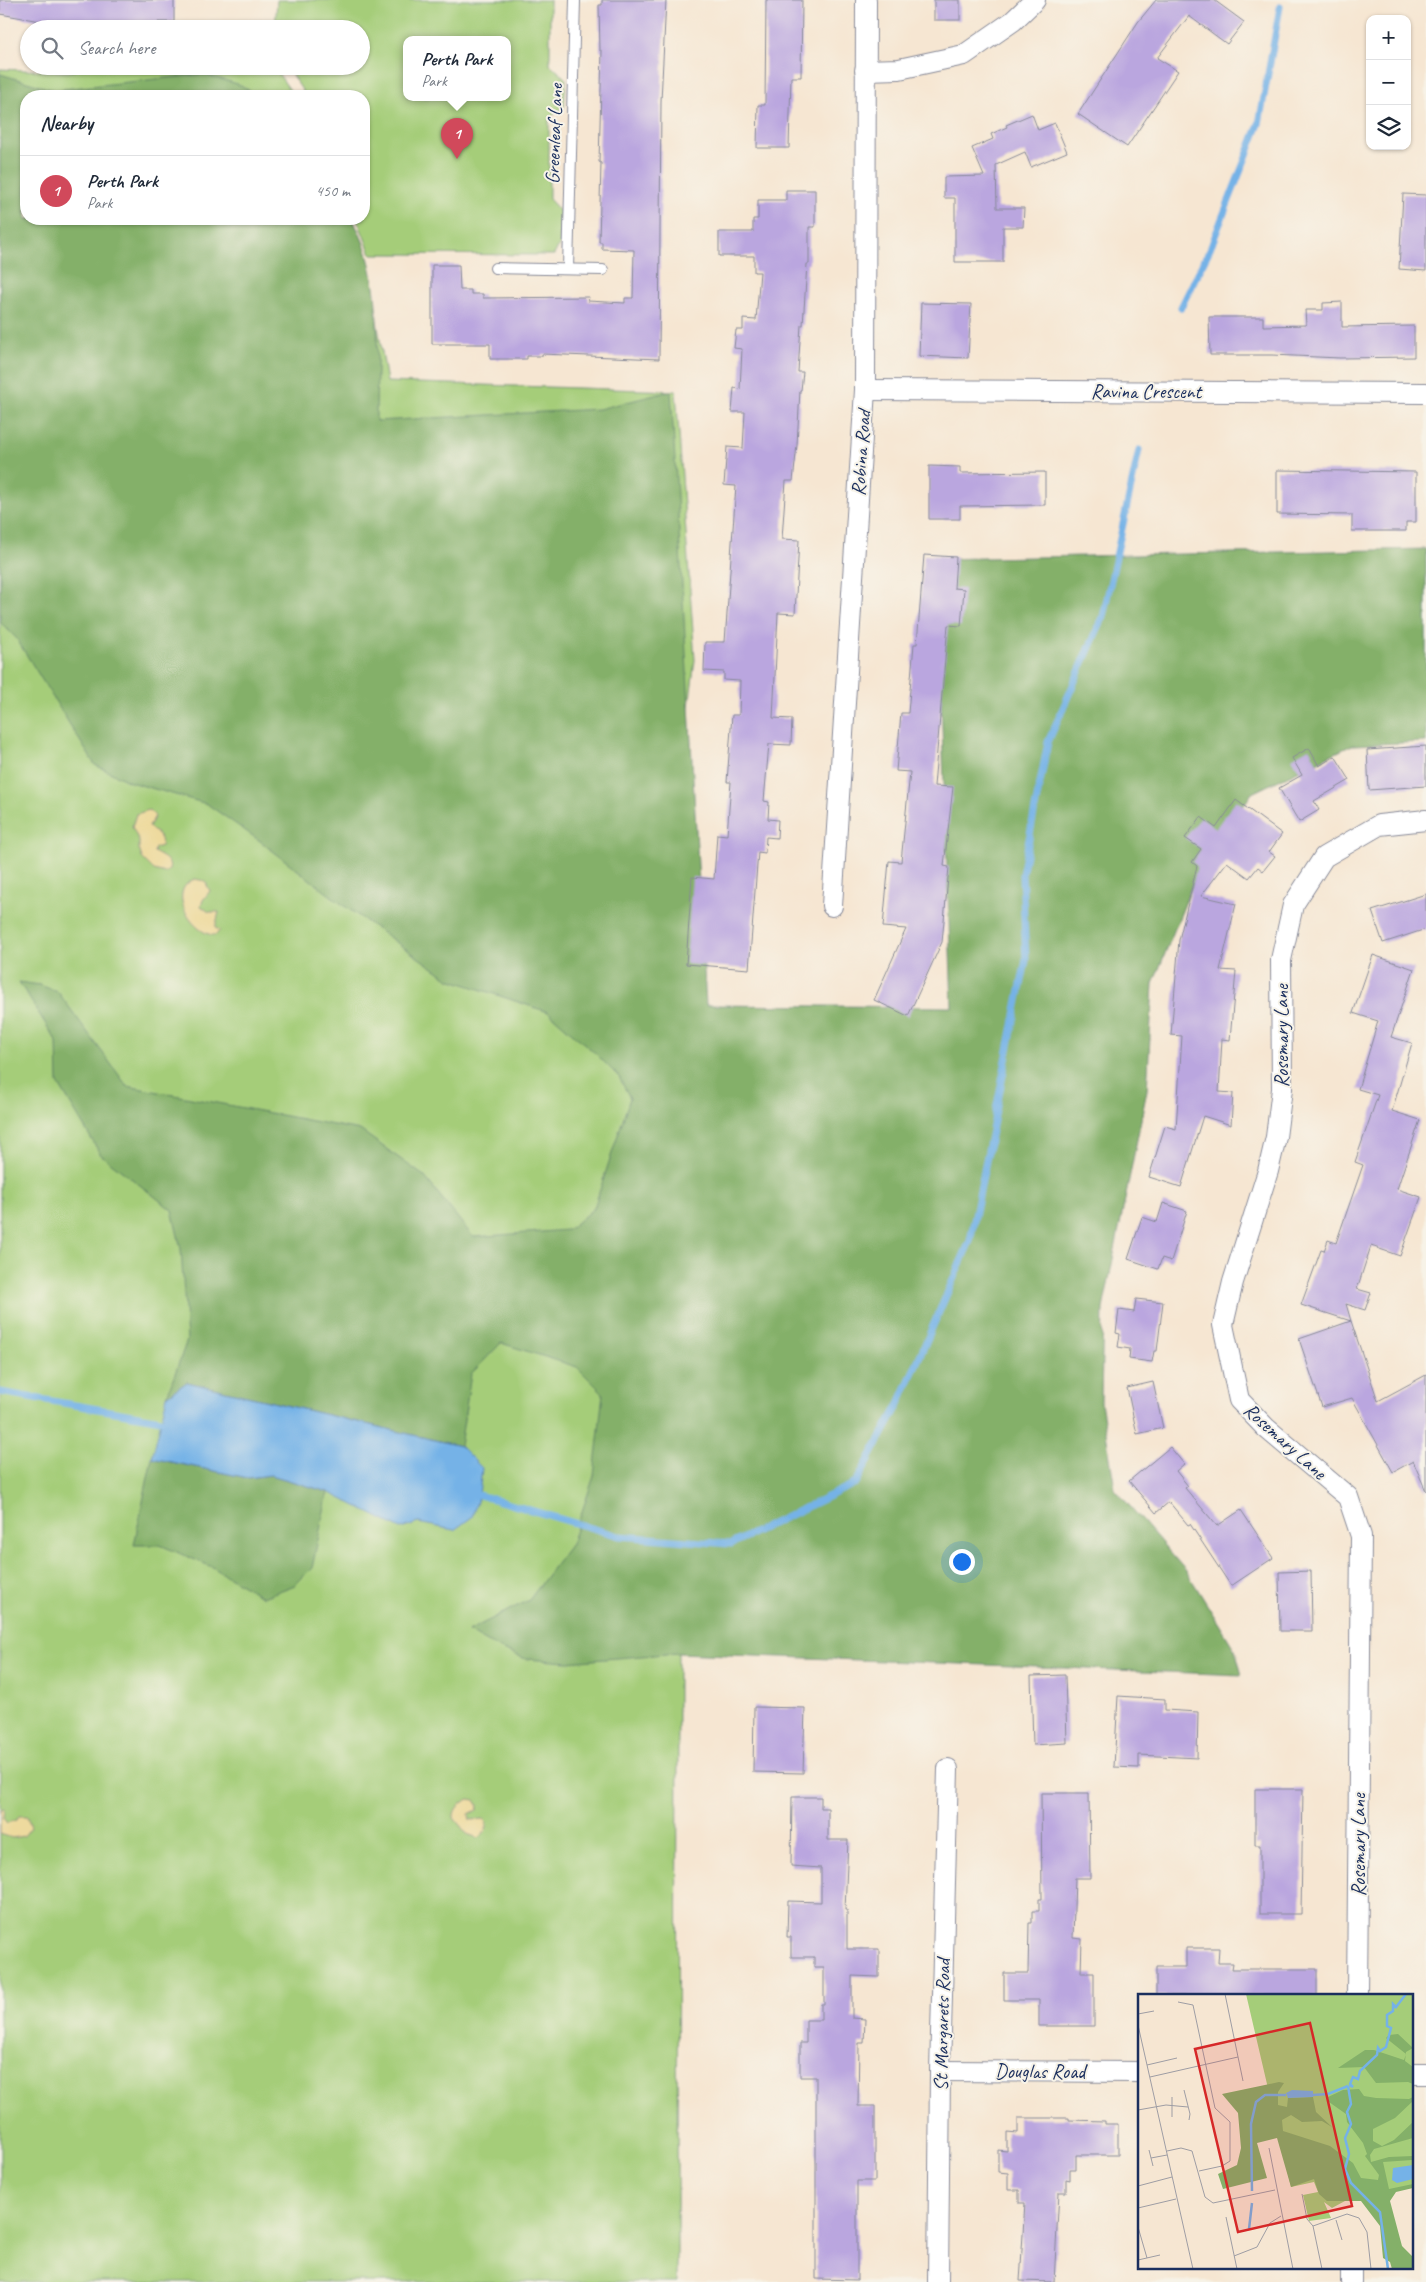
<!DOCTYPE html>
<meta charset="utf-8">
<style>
:root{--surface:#fff;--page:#f6f6f7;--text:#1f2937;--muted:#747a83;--line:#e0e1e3;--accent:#d1495b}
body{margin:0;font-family:Caveat,sans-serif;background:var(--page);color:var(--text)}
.controls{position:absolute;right:15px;top:15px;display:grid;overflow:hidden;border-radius:10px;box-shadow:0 1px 4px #0004}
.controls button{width:45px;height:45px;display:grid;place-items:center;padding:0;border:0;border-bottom:1px solid var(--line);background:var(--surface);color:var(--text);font:25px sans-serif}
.you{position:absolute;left:961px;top:1561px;width:18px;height:18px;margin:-12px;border:4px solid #fff;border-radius:50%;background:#1a73e8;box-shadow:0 0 0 8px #1a73e833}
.badge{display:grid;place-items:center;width:32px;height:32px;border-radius:50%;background:var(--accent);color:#fff;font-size:16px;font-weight:700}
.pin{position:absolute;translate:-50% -41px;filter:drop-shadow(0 1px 2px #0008)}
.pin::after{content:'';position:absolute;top:26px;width:18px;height:15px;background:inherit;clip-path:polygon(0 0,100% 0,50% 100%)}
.popup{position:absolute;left:403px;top:36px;width:108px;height:65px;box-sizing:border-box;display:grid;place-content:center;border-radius:10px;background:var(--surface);filter:drop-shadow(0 1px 4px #0005);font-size:16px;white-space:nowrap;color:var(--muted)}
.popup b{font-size:19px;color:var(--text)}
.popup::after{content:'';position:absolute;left:50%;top:100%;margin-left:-10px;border:10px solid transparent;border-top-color:var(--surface)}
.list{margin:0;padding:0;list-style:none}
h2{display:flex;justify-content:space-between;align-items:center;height:65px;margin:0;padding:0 20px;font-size:21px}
h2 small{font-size:16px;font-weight:400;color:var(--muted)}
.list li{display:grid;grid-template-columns:32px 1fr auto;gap:15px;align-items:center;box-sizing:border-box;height:70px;padding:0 20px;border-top:1px solid var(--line)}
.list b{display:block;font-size:19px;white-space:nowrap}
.list p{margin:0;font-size:16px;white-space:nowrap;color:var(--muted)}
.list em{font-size:16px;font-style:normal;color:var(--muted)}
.icon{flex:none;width:28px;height:28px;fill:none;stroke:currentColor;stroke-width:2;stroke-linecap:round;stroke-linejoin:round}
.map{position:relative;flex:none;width:1426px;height:2282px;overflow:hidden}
.search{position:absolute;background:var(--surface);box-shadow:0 1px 4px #0004;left:20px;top:20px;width:350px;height:55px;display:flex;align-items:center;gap:12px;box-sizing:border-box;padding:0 18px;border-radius:28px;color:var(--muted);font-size:19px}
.panel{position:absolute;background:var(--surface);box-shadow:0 1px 4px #0004;left:20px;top:90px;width:350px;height:135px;border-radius:20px}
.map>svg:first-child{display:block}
.green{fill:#a5cd79;stroke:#607e6c;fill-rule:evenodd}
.forest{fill:#84b069;stroke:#507064}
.sand{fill:#eeda9e;stroke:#84847e}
.water{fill:#75b2e7;stroke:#4870a2}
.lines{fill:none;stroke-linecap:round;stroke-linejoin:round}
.stream{stroke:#75b2e7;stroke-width:7}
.building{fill:#baa6df}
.service-casing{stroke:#888a98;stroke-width:12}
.minor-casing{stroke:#888a98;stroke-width:22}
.service{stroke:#fff;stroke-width:10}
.minor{stroke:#fff;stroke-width:20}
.labels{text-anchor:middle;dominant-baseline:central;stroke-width:4;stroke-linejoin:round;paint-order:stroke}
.street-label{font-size:20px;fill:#1b2f5e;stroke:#f7f3e8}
.inset-river{fill:none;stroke:#75b2e7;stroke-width:2.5}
.inset-road{fill:none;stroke:#9e9da4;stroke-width:1}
.view{fill:#d62828;fill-opacity:0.15;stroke:#d62828;stroke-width:2.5}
.inset-edge{fill:none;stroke:#1b2f5e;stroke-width:2.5}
</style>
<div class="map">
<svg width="1426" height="2282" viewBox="0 0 1426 2282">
<rect width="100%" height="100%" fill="#f7f3e8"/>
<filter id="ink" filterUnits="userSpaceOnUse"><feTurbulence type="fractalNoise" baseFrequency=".02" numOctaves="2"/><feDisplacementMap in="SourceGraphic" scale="10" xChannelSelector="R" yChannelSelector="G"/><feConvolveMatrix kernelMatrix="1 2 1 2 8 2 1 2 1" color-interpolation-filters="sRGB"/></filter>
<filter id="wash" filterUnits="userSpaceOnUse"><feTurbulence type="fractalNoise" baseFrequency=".0096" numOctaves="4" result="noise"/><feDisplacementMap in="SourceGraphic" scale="20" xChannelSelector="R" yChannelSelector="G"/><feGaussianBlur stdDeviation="1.12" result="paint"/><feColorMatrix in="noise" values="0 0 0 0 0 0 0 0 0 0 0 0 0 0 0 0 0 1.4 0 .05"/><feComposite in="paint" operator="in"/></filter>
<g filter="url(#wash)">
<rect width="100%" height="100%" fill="#f6e6d2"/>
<g class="green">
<path d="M 277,0 L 550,0 L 550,64 L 566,79 L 564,107 L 549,118 L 549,199 L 560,211 L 560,243 L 554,255 L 371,254 L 357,219 L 364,219 L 364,96 L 306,96 L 286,66 L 361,66 L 361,29 L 275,29 ZM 407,40 L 507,40 L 507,98 L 407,98 Z"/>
<path d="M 94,66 L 273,66 L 294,96 L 26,96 L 26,219 L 353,219 L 365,248 L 387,382 L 676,391 L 695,660 L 674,822 L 678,1653 L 677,2282 L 0,2282 L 0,69 L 68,72 Z"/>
</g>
<g class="forest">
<path d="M 0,74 L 54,90 L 203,74 L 241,85 L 257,96 L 26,96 L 26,219 L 352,219 C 386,273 376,359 376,421 L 599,409 L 671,391 L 706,1005 L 952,1007 L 936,559 L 1426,549 L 1426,742 L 1352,745 L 1252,793 L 1195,878 L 1153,984 L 1147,1090 L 1103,1309 L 1101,1402 L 1115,1489 L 1187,1572 L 1235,1650 L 1242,1675 L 678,1653 L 568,1662 L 526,1659 L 498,1648 L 468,1631 L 529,1600 L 571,1544 L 594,1476 L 603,1393 L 577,1367 L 501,1343 L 471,1374 L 460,1446 L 187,1382 L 167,1396 L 187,1340 L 181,1249 L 172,1210 L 101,1155 L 58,1083 L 57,1042 L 19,982 L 40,985 L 58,992 L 127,1086 L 360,1130 L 424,1176 L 473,1237 L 568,1230 L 594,1208 L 630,1098 L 619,1077 L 595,1053 L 548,1012 L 449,979 L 343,905 L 260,841 L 207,804 L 130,782 L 95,765 L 16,638 L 0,622 Z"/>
<path d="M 152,1458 L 248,1478 L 271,1475 L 328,1492 L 312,1568 L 295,1585 L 263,1597 L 212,1567 L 160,1545 L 134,1545 Z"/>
</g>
<g class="sand">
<path d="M 149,810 L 155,816 L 149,827 C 155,833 164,836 161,846 L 155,848 L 154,852 C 162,857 172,860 169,870 L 165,873 L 154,870 L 142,858 L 139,849 L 139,841 L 132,827 L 136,814 Z"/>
<path d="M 195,879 L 205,881 L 210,891 L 203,900 L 201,906 L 209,912 L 219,912 L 215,928 L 220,930 L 216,935 C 194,937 164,890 195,879 Z"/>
<path d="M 469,1799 L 475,1800 L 478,1805 L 477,1810 L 469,1814 L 470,1820 L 484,1819 L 487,1822 L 485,1832 L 478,1838 L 467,1834 L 454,1818 C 453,1809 461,1802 469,1799 Z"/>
<path d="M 4,1809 L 3,1818 L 7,1823 L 16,1820 L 19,1816 L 27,1816 L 31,1827 L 24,1836 L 12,1838 L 0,1834 L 0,1810 Z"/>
</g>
<path class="water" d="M 187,1382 L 460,1446 L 482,1468 L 479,1495 L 472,1517 L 454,1530 L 418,1523 L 401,1529 L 328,1492 L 271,1475 L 248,1478 L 152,1458 L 167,1396 Z"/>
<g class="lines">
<g class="stream">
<path d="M 1181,307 L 1210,249 L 1259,124 L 1280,7"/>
<path d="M 0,1392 L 161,1420"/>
<path d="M 479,1495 L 619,1536 L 731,1544 L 856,1483 L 898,1406 L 970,1241 L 1026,960 L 1022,875 L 1048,742 L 1103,617 L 1139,450"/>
</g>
</g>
<g id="blocks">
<g class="building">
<path d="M 0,0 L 174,0 L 174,22 L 158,22 L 158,27 L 134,27 L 134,29 L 69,29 L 69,26 L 0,14 Z"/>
<path d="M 602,0 L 666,0 L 661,101 L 659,359 L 542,354 L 542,356 L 527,356 L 527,359 L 490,359 L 490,344 L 432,344 L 432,265 L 459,265 L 460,290 L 471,290 L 471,294 L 483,294 L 483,298 L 589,297 L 588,301 L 625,303 L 625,298 L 633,298 L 634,250 L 602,249 L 602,242 L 599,242 L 601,163 L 599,162 L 602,51 L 600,51 L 599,5 L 602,5 Z"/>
<path d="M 766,0 L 802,0 L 801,77 L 791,77 L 789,148 L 757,148 L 758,105 L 765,105 Z"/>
<rect x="934" y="0" width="26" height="20"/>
<path d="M 1156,0 L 1214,0 L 1244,22 L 1227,44 L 1189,16 L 1157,58 L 1178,71 L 1127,147 L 1078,114 L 1138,22 Z"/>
<path d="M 1032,114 L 1038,130 L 1055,123 L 1067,152 L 1031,167 L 1025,152 L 996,165 L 997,208 L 1024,208 L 1023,227 L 1003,227 L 1003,262 L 955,262 L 955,198 L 944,198 L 944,177 L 984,176 L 972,148 L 993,139 L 991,134 L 1007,127 L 1006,125 Z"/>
<path d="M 786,190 L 815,190 L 815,227 L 809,227 L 809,264 L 807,264 L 803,325 L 801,325 L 798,372 L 803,372 L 801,390 L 800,390 L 797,445 L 793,481 L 786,481 L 782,539 L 799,540 L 795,614 L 778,613 L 773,718 L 792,719 L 791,745 L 769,744 L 764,801 L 769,802 L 768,819 L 778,820 L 777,838 L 766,837 L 765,853 L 758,852 L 749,969 L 686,964 L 692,877 L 714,879 L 717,834 L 727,835 L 731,782 L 727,782 L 732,715 L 739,715 L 740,681 L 724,680 L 724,672 L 704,671 L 705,642 L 725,642 L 736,486 L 724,485 L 727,447 L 743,448 L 745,412 L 732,412 L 734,388 L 740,389 L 742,349 L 734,348 L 736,330 L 743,330 L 743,319 L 756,320 L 760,272 L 754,272 L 754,256 L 719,256 L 719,232 L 753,232 L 753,219 L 758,219 L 758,200 L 786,200 Z"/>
<path d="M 1403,194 L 1426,195 L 1426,271 L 1399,269 Z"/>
<path d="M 1342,302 L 1342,327 L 1414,326 L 1414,357 L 1340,358 L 1272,355 L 1210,355 L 1209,317 L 1263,317 L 1263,326 L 1306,325 L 1305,310 L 1323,310 L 1323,303 Z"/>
<path d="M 921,303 L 971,304 L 968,358 L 919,356 Z"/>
<path d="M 929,466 L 960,467 L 960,473 L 1045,472 L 1045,505 L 960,506 L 960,519 L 929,519 Z"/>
<path d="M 1277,470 L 1416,472 L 1416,522 L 1406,522 L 1406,531 L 1352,531 L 1352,515 L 1277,514 Z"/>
<path d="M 924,555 L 956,557 L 954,588 L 964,589 L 961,626 L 948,625 L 934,786 L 953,787 L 944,866 L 949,867 L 942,942 L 908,1016 L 874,1000 L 906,929 L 883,927 L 889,861 L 901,862 L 910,772 L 896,771 L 901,713 L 908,713 L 914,644 L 917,644 Z"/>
<path d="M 1426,746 L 1426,786 L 1369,790 L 1367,750 Z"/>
<path d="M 1309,748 L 1319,766 L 1335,756 L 1350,780 L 1314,801 L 1319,810 L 1299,822 L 1279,788 L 1302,775 L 1292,758 Z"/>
<path d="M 1236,800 L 1282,834 L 1269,852 L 1275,856 L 1263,871 L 1258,867 L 1249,878 L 1227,862 L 1201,896 L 1236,904 L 1220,970 L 1236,971 L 1230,1040 L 1222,1039 L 1219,1092 L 1233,1093 L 1231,1125 L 1203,1116 L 1181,1187 L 1149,1177 L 1165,1126 L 1176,1129 L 1182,1036 L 1171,1035 L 1179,940 L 1197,866 L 1192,862 L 1201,849 L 1185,838 L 1201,817 L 1216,828 Z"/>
<path d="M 1426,894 L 1426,929 L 1383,943 L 1372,911 Z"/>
<path d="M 1373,955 L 1414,969 L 1391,1037 L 1412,1043 L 1392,1111 L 1420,1120 L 1397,1189 L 1421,1197 L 1400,1256 L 1371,1246 L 1357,1289 L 1371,1293 L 1365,1310 L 1346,1304 L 1351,1321 L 1301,1305 L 1321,1250 L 1324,1251 L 1328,1240 L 1336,1243 L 1363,1165 L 1355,1162 L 1378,1095 L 1358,1089 L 1378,1021 L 1353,1013 Z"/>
<path d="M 1163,1203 L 1187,1211 L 1171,1261 L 1162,1258 L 1158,1269 L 1128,1259 L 1142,1217 L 1157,1222 Z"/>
<path d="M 1136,1299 L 1163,1302 L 1157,1351 L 1154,1351 L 1152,1362 L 1129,1359 L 1130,1349 L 1118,1347 L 1120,1334 L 1116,1333 L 1119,1310 L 1134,1312 Z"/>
<path d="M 1351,1321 L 1378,1401 L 1426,1375 L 1426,1491 L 1413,1461 L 1393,1472 L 1352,1398 L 1322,1407 L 1299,1339 Z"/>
<path d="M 1153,1382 L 1163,1428 L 1137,1434 L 1127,1388 Z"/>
<path d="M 1170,1447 L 1184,1464 L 1176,1471 L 1188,1486 L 1185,1488 L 1217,1526 L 1241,1510 L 1273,1558 L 1231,1586 L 1190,1524 L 1188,1525 L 1169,1502 L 1156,1513 L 1129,1481 Z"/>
<path d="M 1311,1571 L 1312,1631 L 1280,1631 L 1279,1572 Z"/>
<path d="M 1065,1675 L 1067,1743 L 1033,1745 L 1031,1676 Z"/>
<path d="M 1118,1696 L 1165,1699 L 1165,1710 L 1198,1712 L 1197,1758 L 1139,1755 L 1139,1768 L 1114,1767 Z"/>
<path d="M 754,1707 L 805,1708 L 803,1773 L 753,1772 Z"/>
<path d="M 1255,1789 L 1303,1789 L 1301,1914 L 1260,1914 L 1260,1845 L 1255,1845 Z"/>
<path d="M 1041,1793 L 1089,1793 L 1090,1878 L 1075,1878 L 1073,1938 L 1082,1939 L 1081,1973 L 1094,1973 L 1094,2026 L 1039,2026 L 1039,2000 L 1004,2000 L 1004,1973 L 1028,1973 L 1029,1923 L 1032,1923 L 1032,1911 L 1039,1911 L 1039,1899 L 1042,1899 Z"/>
<path d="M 792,1797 L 821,1797 L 821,1808 L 828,1808 L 828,1840 L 848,1840 L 845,1910 L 847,1910 L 847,1949 L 879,1949 L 879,1977 L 852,1976 L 852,2018 L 865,2019 L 864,2043 L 859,2043 L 858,2106 L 875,2106 L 875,2181 L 857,2181 L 857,2280 L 816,2279 L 816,2077 L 800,2077 L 800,2043 L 806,2043 L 806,2020 L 821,2020 L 821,2004 L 824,2004 L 824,1968 L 814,1968 L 814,1957 L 791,1957 L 791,1937 L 787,1937 L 788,1901 L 821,1902 L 821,1868 L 791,1866 Z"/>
<path d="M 1186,1948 L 1219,1948 L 1218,1963 L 1233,1963 L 1232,1969 L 1317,1969 L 1317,1996 L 1156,1996 L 1156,1967 L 1186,1967 Z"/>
<path d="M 1018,2118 L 1069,2118 L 1069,2120 L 1105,2121 L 1105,2124 L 1118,2124 L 1118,2155 L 1076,2155 L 1076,2169 L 1070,2169 L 1070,2180 L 1066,2179 L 1066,2192 L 1059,2192 L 1054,2282 L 1020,2281 L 1025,2203 L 1019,2203 L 1019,2190 L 1008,2190 L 1008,2173 L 998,2172 L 998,2150 L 1007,2151 L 1007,2132 L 1018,2133 Z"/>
</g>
</g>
</g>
<g filter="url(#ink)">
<use href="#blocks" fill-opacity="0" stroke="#888a98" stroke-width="1"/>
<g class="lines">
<g class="service-casing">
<g id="service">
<path d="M 495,268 L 603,270"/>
<path d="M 568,269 L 575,0"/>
</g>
</g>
<g class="minor-casing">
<g id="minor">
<path d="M 865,70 L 899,69 L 964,55 L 1013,21 L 1035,0"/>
<path d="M 865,390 L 1426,393"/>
<path d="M 832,906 L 865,390 L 866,0"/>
<path d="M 1357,1996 L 1361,1536 L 1348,1497 L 1266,1428 L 1239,1400 L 1223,1325 L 1233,1282 L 1268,1171 L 1276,1137 L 1282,1089 L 1281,960 L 1293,905 L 1324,857 L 1379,825 L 1426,820"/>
<path d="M 940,2071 L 1140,2072"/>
<path d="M 1412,2074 L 1426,2074"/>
<path d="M 938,2282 L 940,2071 L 948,1769"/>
<path d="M 1351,2282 L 1351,2268"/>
</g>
</g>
<use href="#service" class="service"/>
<use href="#minor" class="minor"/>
</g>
</g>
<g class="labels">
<g class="street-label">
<text transform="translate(554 134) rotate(-88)">Greenleaf Lane</text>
<text x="1146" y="391">Ravina Crescent</text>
<text transform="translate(861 453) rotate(-86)">Robina Road</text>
<text transform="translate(1281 1036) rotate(-90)">Rosemary Lane</text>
<text transform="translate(1285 1441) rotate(42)">Rosemary Lane</text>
<text transform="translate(1358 1845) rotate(-90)">Rosemary Lane</text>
<text transform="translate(942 2025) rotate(-89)">St Margarets Road</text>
<text x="1040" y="2071">Douglas Road</text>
</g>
</g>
<g transform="translate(1138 1994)">
<rect width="275" height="275" fill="#f6e6d2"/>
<path d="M 108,0 L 275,0 L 275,192 L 207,207 L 194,214 L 186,208 L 193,224 L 171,227 L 165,201 L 180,198 L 176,188 L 153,193 Z" fill="#a5cd79"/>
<path d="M 260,40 L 275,54 L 268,58 L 267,67 L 275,73 L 275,90 L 270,88 L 238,89 L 226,73 L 200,74 L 227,56 L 236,56 L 266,66 L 268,60 L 248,44 L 251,41 ZM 141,88 L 146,89 L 140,98 L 140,111 L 149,113 L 150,104 L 175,103 L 178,118 L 194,133 L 184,127 L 164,128 L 153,121 L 144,126 L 145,137 L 192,152 L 215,169 L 223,184 L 240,186 L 241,181 L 227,162 L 229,160 L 225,149 L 209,128 L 208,120 L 191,108 L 190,103 L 205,96 L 221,95 L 226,102 L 238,104 L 271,105 L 275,103 L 275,107 L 257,124 L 235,135 L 235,147 L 244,152 L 256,146 L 275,128 L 275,144 L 236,155 L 232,161 L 233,168 L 251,163 L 275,162 L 274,166 L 245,168 L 251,195 L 275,190 L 275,194 L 258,198 L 252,207 L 264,252 L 275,263 L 275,275 L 254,275 L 252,268 L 245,264 L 242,232 L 223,207 L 189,207 L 181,200 L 176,185 L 153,193 L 139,144 L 119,149 L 129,184 L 85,195 L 80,180 L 99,171 L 103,154 L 100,119 L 84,100 Z" fill="#84b069"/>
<path d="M 154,96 L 175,97 L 175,103 L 150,104 L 148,99 ZM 275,171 L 275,185 L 259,189 L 254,186 L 255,174 Z" fill="#75b2e7"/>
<path class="inset-river" d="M 211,91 L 215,93 L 212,90 L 215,83 L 220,85 L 222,77 L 239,61 L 240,54 L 242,57 L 248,53 L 253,34 L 249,32 L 249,21 L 255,17 L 255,10 L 258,13 L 268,0M 210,92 L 213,110 L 209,118 L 213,130 L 207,144 L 211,160 L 207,175 L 213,189 L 242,218 L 250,275M 175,101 L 190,100 L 210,92M 114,197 L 113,130 L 118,108 L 127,101 L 148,101M 111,235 L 114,209"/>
<path class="inset-road" d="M 87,0 L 105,87M 40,8 L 55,11 L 77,114 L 92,128 L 92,167 L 84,172 L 61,177M 0,20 L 16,17M 0,31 L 55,275M 9,71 L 39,64M 12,83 L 100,63M 46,96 L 52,120 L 51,126M 0,116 L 28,111 L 50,113M 34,123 L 34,103M 131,154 L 155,275M 11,156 L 15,172M 29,157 L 43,154 L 54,157 L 67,203 L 75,209 L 137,196M 13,164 L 29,161M 0,192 L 34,183M 164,200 L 169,225 L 175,232M 0,214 L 38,205M 88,223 L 99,275M 198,226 L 204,246M 0,233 L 9,264M 96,262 L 119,253 L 132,229 L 143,222M 0,266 L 22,261M 178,275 L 202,275M 184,275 L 175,232 L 209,220 L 221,224 L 229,238 L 233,275"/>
<path class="view" d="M 172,29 L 214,212 L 100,238 L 57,55 Z"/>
<rect width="275" height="275" class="inset-edge"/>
</g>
</svg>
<div class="controls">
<button>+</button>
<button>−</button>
<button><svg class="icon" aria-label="layers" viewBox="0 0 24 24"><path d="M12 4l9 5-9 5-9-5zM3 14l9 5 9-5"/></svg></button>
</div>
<div class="you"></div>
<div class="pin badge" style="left:457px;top:159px">1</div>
<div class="popup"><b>Perth Park</b>Park</div>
<div class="search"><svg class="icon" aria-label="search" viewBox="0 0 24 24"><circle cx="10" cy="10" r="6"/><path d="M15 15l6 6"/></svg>Search here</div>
<section class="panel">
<h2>Nearby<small></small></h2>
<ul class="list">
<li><span class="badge">1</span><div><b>Perth Park</b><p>Park</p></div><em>450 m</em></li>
</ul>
</section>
</div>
